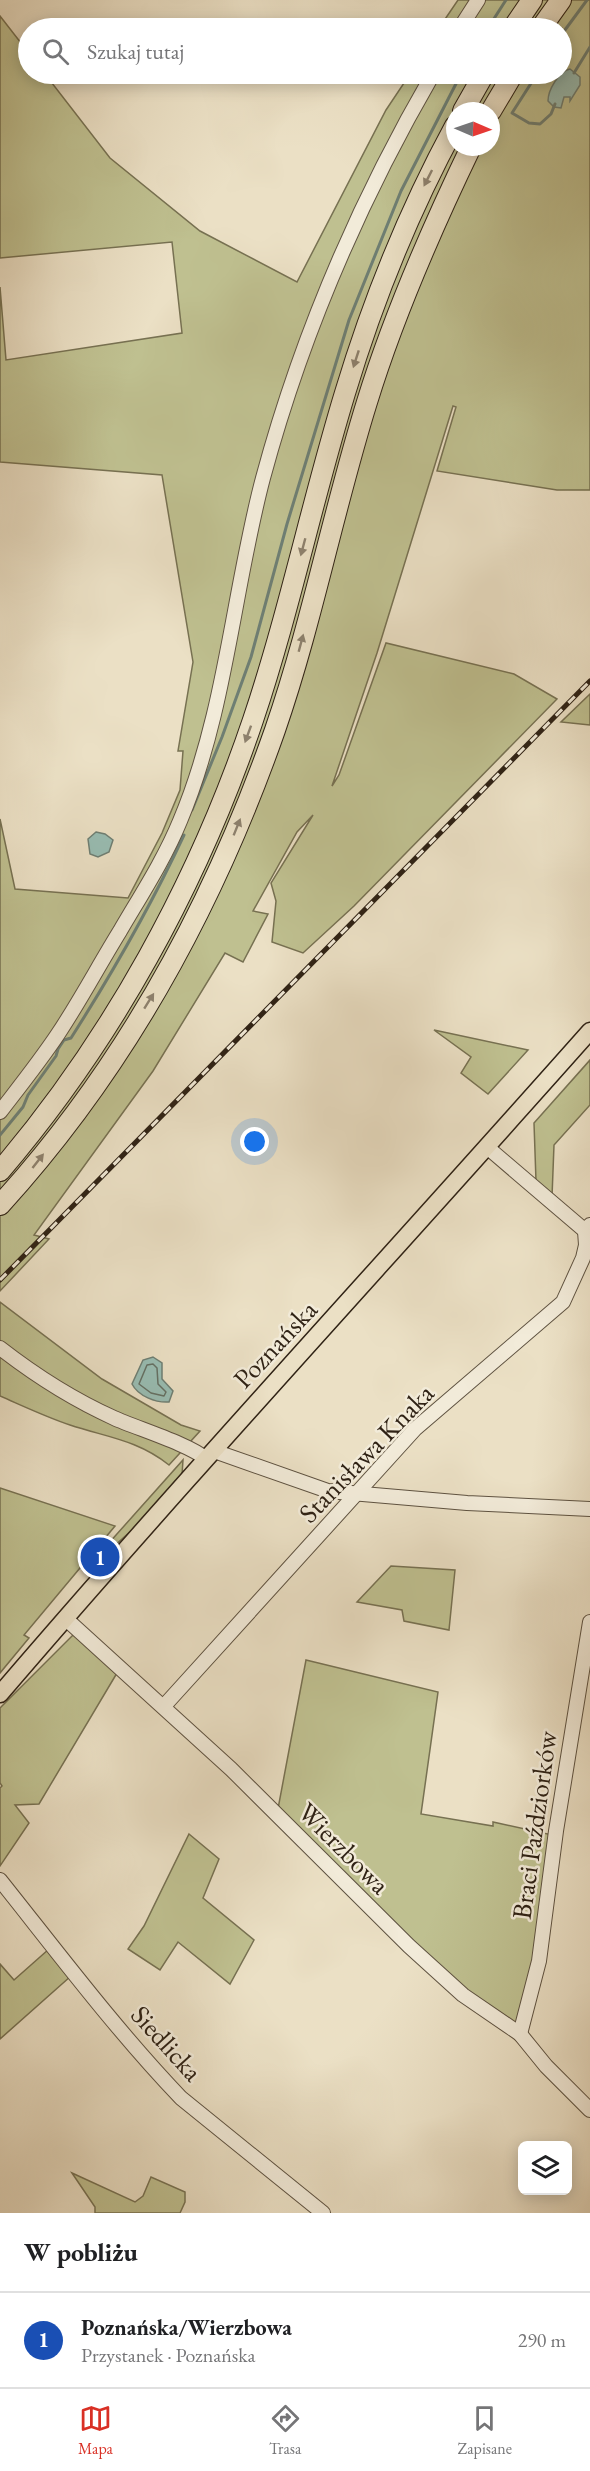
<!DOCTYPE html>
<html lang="pl">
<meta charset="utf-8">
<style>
:root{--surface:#fff;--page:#f6f6f6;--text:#202124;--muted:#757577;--line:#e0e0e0;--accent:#d93025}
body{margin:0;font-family:"EB Garamond",serif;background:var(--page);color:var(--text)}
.controls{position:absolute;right:18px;bottom:18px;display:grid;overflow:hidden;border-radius:9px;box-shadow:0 3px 15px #0003}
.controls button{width:54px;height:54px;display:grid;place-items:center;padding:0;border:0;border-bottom:2px solid var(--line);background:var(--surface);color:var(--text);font:30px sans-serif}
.compass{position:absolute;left:446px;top:102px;width:54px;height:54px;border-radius:50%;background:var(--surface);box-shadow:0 3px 15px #0003;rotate:92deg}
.you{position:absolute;left:255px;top:1142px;width:21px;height:21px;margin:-15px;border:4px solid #fff;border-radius:50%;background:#1a73e8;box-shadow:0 0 0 9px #1a73e833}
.badge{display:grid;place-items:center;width:39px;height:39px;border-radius:50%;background:var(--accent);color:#fff;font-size:20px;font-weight:700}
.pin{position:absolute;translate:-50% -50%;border:3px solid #fff;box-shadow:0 2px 6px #0006}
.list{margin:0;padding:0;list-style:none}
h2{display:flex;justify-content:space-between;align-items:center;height:78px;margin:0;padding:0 24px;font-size:26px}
h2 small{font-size:20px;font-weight:400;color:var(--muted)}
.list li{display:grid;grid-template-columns:39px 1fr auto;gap:18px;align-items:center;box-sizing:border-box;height:96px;padding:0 24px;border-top:2px solid var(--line)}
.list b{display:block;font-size:22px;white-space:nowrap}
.list p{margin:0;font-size:20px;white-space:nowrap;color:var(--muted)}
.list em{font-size:20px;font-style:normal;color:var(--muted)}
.icon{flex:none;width:33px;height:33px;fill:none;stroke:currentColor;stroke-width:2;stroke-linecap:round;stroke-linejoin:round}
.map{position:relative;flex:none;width:590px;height:2213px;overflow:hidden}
.search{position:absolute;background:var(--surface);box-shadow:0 3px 15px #0003;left:18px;right:18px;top:18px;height:66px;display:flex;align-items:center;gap:15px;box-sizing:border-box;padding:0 21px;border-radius:33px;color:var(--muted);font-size:22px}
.sheet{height:174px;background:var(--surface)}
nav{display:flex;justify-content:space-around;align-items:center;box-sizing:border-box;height:84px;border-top:2px solid var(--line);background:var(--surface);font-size:16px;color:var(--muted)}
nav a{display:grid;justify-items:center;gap:3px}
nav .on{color:var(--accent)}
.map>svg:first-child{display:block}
.green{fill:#bfc090;stroke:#777152;stroke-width:1.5;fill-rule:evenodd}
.water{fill:#98bdb3;stroke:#6e7f74;stroke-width:1.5}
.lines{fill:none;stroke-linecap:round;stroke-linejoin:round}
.shore{stroke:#647064;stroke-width:1.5}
.stream{stroke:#6e7f74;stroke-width:3}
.minor-casing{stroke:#5e5241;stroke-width:16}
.major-casing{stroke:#2f2215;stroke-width:19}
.highway-casing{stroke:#2f2215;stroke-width:22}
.minor{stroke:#f2ebd9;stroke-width:14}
.major{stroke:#ebe0c5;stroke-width:16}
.highway{stroke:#ebe0c5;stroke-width:20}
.rail-casing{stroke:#2f2215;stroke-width:5}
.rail{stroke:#f2ebd9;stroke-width:3;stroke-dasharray:9;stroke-linecap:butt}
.oneway{fill:#8d816d}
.labels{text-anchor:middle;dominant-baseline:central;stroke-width:5;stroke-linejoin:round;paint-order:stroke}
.street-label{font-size:27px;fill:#2f2215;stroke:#f2ebd9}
</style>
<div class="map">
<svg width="590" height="2213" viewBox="0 0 590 2213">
<rect width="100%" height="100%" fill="#ebe0c5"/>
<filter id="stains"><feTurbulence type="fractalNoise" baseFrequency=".00333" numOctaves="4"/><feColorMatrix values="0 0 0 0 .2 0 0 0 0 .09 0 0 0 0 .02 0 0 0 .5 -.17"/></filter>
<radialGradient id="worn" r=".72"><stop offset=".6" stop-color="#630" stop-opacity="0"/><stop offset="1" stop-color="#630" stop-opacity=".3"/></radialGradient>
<g class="green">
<path d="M 458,0 L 590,0 L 590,490 L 557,490 L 437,471 L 456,407 L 453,406 L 377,653 L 332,786 L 339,775 L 386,643 L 514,674 L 557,699 L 354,906 L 303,953 L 272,942 L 276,901 L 271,883 L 313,815 L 297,832 L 253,911 L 268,914 L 243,962 L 225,953 L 153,1071 L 34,1235 L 49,1239 L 0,1291 L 0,819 L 15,889 L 128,898 L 162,833 L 180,790 L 183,751 L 178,751 L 193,662 L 162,475 L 0,462 L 0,287 L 6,360 L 182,333 L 172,242 L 0,258 L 0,16 L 28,52 L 28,74 L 45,74 L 110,158 L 200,231 L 297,282 L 386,110 L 410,74 L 562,74 L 562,28 L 439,28 ZM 455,111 L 491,111 L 491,147 L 455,147 Z"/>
<path d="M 590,694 L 590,725 L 561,722 Z"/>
<path d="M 434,1030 L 528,1050 L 488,1094 L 461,1073 L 471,1057 Z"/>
<path d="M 590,1060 L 590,1105 L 554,1145 L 552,1197 L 536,1181 L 534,1123 Z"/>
<path d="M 0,1302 L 102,1379 L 181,1425 L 200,1431 L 169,1465 C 138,1440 106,1437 70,1425 C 46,1417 23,1406 0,1396 Z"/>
<path d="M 183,1460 L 182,1475 L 142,1521 L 112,1548 L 108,1544 Z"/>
<path d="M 0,1488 L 115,1526 L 24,1635 L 29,1638 L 0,1673 Z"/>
<path d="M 391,1566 L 455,1570 L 449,1630 L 404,1621 L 402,1610 L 357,1602 Z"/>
<path d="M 77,1631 L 117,1673 L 39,1804 L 15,1805 L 29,1823 L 0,1866 L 0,1788 L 2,1786 L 0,1783 L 0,1708 Z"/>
<path d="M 306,1660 L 438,1692 L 421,1814 L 493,1826 L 493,1822 L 557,1836 L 524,2048 L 277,1814 Z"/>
<path d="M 189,1834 L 219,1859 L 203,1898 L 254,1940 L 230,1984 L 178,1942 L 160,1970 L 128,1949 L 144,1926 Z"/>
<path d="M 49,1949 L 71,1976 L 0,2039 L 0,1964 L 14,1980 Z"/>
<path d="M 72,2173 L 135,2202 L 143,2196 L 151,2177 L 185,2192 L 185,2202 L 180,2213 L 95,2213 L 95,2207 Z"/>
</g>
<g class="water">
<path d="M 570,69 L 580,77 L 580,85 L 570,101 L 570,97 L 564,97 L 561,108 L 554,107 L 548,101 C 548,90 559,71 570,69 Z"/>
<path d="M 96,832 L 105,834 L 113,840 L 109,852 L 98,857 L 90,854 L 88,839 Z"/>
<path d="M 153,1357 L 162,1363 L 162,1379 L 173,1391 L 169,1402 C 156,1403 138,1396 132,1384 L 143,1360 Z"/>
</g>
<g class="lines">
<path class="shore" d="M 153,1364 L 157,1368 L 158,1384 L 166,1392 L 164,1396 L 151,1393 L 139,1384 L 147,1365 Z"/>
<g class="stream">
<path d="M 488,28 L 506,0"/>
<path d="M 562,34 L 587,0"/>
<path d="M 574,73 L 590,47"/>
<path d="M 537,74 L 512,113 L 529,123 L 540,124 L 551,114 L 555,104"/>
<path d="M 192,810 L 222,737 L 251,657 L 287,524 L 349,320 L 401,191 L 461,74"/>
<path d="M 0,1135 L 23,1107 L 28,1095 L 56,1056 L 58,1049 L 64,1040 L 71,1038 C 113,972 151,906 184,835"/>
</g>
<g class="minor-casing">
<g id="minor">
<path d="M 460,28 L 478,0"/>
<path d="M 0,1112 C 20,1086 40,1061 58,1034 C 80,1001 99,965 120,931 C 141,895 164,860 180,821 C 226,712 233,591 263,478 C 301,337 360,200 433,74"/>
<path d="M 487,1147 L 590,1235"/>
<path d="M 0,1348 C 36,1376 72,1399 114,1418 C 136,1428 191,1445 206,1459"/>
<path d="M 214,1451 L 328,1491 L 467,1503 L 590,1509"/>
<path d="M 65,1618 L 231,1769 L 409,1946 L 463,1995 L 520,2034 L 546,2066 L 590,2110"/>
<path d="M 164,1706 L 415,1429 L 563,1302 L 583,1258 L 586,1245 L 585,1231 L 590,1225"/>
<path d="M 0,1880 C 59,1954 116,2030 181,2098 L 323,2213"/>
<path d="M 520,2034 L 539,1961 L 556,1831 L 590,1622"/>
</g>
</g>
<g class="major-casing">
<path id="major" d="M 0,1694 C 193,1469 394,1252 590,1031"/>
</g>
<g class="highway-casing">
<g id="highway">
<path d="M 513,28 L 532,0"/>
<path d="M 541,28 L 561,0"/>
<path d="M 463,111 L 484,74"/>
<path d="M 491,111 L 513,74"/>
<path d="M 0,1171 C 112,1040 198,883 253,720 C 289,613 312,501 345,393 C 373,300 409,211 455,126"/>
<path d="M 0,1205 C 124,1069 214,904 275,730 C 312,623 333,511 367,402 C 394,314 431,230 471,147"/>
</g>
</g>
<use href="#minor" class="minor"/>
<use href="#major" class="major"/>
<use href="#highway" class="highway"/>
<g class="rail-casing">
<path id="rail" d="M 0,1280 L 590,681"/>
</g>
<use href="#rail" class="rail"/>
</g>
<defs><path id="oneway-solid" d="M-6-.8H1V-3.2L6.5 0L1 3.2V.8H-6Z" transform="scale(1.5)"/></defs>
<g class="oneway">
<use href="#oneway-solid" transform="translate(428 178) rotate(117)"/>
<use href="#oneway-solid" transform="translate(356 359) rotate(108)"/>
<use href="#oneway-solid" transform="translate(303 547) rotate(105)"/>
<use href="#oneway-solid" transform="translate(301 643) rotate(-75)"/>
<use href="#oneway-solid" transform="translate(248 734) rotate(110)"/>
<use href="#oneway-solid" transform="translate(237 827) rotate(-68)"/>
<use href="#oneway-solid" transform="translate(149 1001) rotate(-58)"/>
<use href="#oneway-solid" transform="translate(38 1161) rotate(-52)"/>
</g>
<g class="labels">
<g class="street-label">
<text transform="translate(275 1344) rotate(-47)">Poznańska</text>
<text transform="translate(366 1453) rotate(-46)">Stanisława Knaka</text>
<text transform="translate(534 1825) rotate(-82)">Braci Paździorków</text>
<text transform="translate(344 1848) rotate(45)">Wierzbowa</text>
<text transform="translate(167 2043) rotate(48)">Siedlicka</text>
</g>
</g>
<rect width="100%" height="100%" filter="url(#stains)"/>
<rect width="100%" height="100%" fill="url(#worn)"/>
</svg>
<div class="controls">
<button><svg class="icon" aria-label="layers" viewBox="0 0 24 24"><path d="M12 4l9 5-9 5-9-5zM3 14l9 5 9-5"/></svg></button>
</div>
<svg class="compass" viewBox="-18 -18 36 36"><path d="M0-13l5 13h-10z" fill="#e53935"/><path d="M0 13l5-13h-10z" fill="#757577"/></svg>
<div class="you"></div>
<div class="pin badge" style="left:100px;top:1557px;background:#1a4fb4">1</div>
<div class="search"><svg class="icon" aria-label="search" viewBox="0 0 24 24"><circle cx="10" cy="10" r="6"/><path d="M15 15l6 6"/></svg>Szukaj tutaj</div>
</div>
<section class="sheet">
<h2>W pobliżu<small></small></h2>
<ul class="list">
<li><span class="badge" style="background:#1a4fb4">1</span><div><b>Poznańska/Wierzbowa</b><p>Przystanek · Poznańska</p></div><em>290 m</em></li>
</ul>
</section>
<nav>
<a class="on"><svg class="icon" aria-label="map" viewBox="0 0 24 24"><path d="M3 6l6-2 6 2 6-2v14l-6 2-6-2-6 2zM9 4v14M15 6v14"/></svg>Mapa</a>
<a><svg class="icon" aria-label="directions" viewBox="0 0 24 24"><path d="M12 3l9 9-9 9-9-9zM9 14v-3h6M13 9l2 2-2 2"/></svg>Trasa</a>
<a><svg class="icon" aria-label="saved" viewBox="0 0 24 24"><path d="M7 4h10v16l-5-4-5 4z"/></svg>Zapisane</a>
</nav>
